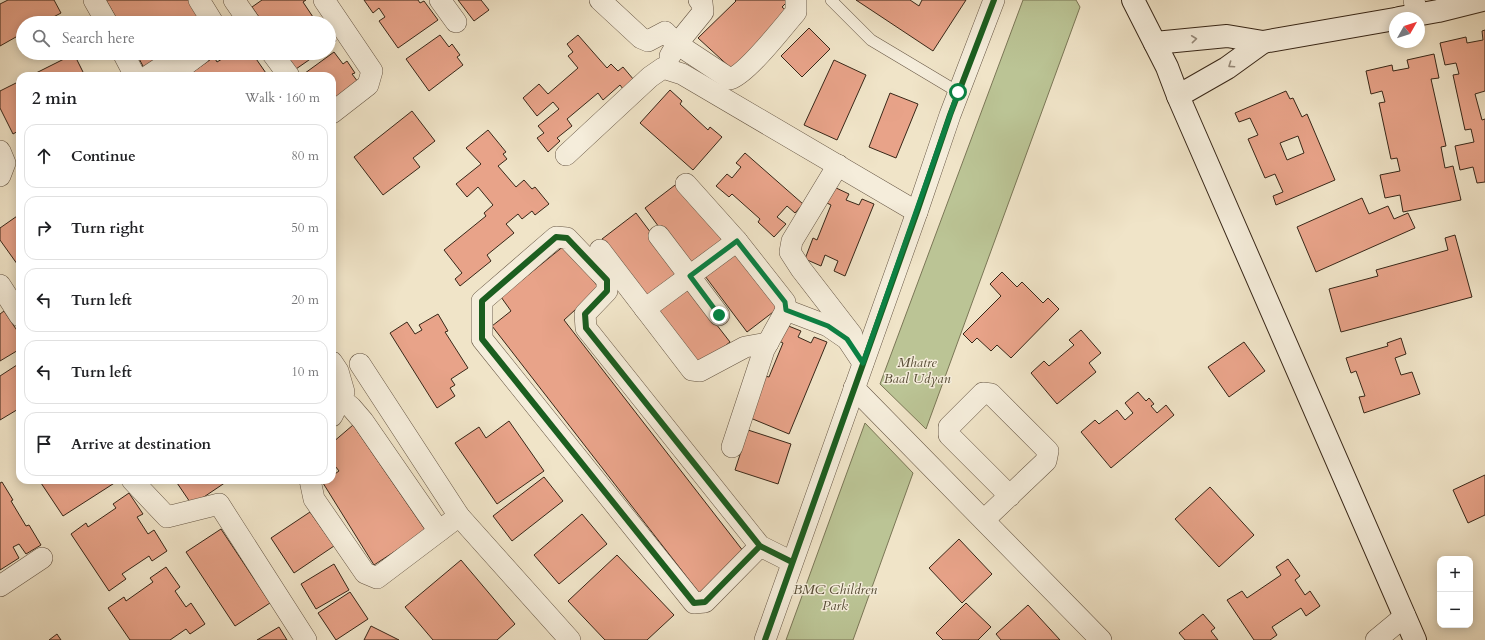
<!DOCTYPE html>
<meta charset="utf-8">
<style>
:root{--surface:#fff;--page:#f6f6f6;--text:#202124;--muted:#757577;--line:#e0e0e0}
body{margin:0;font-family:Cardo,serif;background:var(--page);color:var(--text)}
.controls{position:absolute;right:12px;bottom:12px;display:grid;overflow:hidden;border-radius:8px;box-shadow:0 2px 10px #0003}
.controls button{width:36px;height:36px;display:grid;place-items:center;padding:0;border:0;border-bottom:1px solid var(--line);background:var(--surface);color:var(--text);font:20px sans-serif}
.compass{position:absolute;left:1389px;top:12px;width:36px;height:36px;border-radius:50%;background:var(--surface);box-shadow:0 2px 10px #0003;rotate:51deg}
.stop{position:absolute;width:12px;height:12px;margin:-9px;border:3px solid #0b8043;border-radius:50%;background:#fff}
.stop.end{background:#0b8043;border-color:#fff;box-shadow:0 1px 4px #0008}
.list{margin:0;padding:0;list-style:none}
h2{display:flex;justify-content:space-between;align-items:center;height:52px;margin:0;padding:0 16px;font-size:17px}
h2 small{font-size:13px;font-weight:400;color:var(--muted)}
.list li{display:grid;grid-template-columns:26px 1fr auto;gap:12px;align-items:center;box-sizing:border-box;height:64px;margin:0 8px 8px;padding:0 8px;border:1px solid var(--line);border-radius:12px}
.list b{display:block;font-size:15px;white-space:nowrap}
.list em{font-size:13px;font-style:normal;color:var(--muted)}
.icon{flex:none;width:22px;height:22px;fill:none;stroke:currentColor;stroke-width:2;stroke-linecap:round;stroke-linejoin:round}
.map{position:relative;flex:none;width:1485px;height:640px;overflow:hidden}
.search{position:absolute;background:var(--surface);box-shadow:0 2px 10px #0003;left:16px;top:16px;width:320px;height:44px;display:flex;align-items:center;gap:10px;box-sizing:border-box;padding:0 14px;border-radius:22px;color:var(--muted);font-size:15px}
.panel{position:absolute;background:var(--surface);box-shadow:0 2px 10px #0003;left:16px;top:72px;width:320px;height:412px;border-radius:12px}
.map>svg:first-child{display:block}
.park{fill:#bbc495;stroke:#7a7656}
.building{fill:#e8a389;stroke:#382718;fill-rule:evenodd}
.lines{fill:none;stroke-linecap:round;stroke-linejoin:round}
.lane-casing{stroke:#665644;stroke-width:12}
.street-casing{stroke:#665644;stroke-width:22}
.secondary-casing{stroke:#382718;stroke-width:24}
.lane{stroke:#f5eddb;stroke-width:11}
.street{stroke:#f5eddb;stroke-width:21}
.secondary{stroke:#f5eddb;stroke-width:22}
.cycleway-casing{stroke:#f5eddb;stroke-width:8}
.cycleway{stroke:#1b5e20;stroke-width:6}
.oneway{stroke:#968a7a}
.route{stroke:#0b8043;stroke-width:5}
.labels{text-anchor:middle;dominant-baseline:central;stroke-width:3;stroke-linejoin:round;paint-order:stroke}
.park-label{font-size:14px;font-style:italic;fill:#594e37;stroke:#f5eddb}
</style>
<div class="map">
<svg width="1485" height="640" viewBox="0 0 1485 640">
<rect width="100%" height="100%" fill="#f0e4c8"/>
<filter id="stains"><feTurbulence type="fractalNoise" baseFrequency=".005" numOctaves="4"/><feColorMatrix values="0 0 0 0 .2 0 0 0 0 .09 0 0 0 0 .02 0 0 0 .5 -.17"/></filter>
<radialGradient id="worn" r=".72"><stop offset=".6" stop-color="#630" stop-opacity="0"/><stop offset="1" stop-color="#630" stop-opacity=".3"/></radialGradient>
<g class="park">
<path d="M 1023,0 L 1076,0 L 1080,7 L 926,429 L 880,384 Z"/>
<path d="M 865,423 L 913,473 L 853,640 L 786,640 Z"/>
</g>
<g class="building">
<path d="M 8,0 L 54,0 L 61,13 L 42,23 L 23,23 L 23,33 L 0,46 L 0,4 Z"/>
<path d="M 106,0 L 190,0 L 200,18 L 192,23 L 119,23 Z"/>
<path d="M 262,0 L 306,0 L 303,2 L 317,23 L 263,23 L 252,7 Z"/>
<path d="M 364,0 L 418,0 L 420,3 L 424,1 L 438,20 L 398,48 L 379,21 L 385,17 L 379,8 L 373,13 Z"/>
<path d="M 458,0 L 481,0 L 489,10 L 474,21 Z"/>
<path d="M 735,0 L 789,0 L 782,7 L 790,14 L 734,71 L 698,38 L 736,1 Z"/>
<path d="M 856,0 L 910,0 L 919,6 L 922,0 L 966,0 L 933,51 Z"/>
<path d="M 809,28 L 830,49 L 802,77 L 781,56 Z"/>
<path d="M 1485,30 L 1485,91 L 1475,94 L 1482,120 L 1485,119 L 1485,182 L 1477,183 L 1473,167 L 1460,170 L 1455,146 L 1474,142 L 1471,129 L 1465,130 L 1453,75 L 1459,74 L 1456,63 L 1445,65 L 1440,43 L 1466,37 L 1467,43 L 1483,40 L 1482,31 Z"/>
<path d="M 329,31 L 336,41 L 329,46 Z"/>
<path d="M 440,35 L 449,47 L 452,44 L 460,55 L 457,57 L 463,65 L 429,91 L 406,59 Z"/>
<path d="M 578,35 L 607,68 L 611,64 L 618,71 L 623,67 L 634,80 L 623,89 L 620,85 L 603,100 L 598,93 L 567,119 L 572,126 L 557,138 L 560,141 L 548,152 L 537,138 L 544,133 L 538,126 L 559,109 L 553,102 L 537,116 L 523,98 L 539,84 L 548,94 L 578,68 L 568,56 L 573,52 L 567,44 Z"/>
<path d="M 334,52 L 343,64 L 347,61 L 355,73 L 352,74 L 358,82 L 332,101 L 332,76 L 301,76 Z"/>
<path d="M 136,53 L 170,53 L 144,68 Z"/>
<path d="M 218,53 L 252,53 L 268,76 L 187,76 L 214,57 L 217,62 L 222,59 Z"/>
<path d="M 285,53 L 319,53 L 296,69 Z"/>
<path d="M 74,54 L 85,76 L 30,76 Z"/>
<path d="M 1434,54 L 1439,78 L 1431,79 L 1446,146 L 1441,147 L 1445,168 L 1453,166 L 1461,200 L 1403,212 L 1400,195 L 1385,198 L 1380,175 L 1400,171 L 1397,158 L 1391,159 L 1379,103 L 1385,102 L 1382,91 L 1371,94 L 1366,71 L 1392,65 L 1393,71 L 1409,68 L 1407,60 Z"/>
<path d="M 834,60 L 866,75 L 837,140 L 804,125 Z"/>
<path d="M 20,81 L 20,130 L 13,134 L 0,108 L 0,91 Z"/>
<path d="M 670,90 L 682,101 L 680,104 L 708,130 L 710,127 L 722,137 L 693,170 L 640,123 Z"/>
<path d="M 1286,91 L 1290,99 L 1293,98 L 1302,117 L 1307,114 L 1335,180 L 1276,205 L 1273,196 L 1283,192 L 1275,174 L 1265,178 L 1248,139 L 1258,135 L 1250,118 L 1239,122 L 1235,113 ZM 1298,136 L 1304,153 L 1287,160 L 1280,143 Z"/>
<path d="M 890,93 L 918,104 L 896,158 L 869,147 Z"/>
<path d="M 412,111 L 435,141 L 413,158 L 420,167 L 383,195 L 354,157 Z"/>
<path d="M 488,130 L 506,152 L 503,154 L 507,159 L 498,166 L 516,187 L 524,180 L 532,189 L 535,187 L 549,204 L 535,215 L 532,211 L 522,219 L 518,214 L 506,224 L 514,233 L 487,255 L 491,261 L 460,286 L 455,279 L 462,273 L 444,250 L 486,216 L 484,213 L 493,205 L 478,187 L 467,197 L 456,184 L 481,164 L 466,148 Z"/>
<path d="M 745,153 L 803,204 L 795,213 L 787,206 L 777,217 L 786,224 L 774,237 L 758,222 L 760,219 L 732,194 L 729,197 L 716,186 L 727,174 L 732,178 L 741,167 L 736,163 Z"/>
<path d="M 679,182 L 724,242 L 689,268 L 645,208 Z"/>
<path d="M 834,187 L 849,194 L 846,200 L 859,205 L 862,199 L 874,204 L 845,276 L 834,271 L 838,261 L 825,255 L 821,266 L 805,259 L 813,238 L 817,240 L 831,205 L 827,203 Z"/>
<path d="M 1362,198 L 1369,214 L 1388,206 L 1394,219 L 1408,213 L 1415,228 L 1316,272 L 1297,227 Z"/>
<path d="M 636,213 L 681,273 L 647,299 L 602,239 Z"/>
<path d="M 20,214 L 20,268 L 0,240 L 0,228 Z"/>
<path d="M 1455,235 L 1472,297 L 1341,332 L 1329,289 L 1378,276 L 1376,270 L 1448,250 L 1445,238 Z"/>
<path d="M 565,245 L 599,288 L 564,320 L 747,556 L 700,594 L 492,326 L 511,311 L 501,297 Z"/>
<path d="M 737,246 L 781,306 L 747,332 L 702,272 Z"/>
<path d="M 1002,272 L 1017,287 L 1022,282 L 1043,303 L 1048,298 L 1059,309 L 1011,358 L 997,345 L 991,351 L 977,338 L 972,343 L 963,334 L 1001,296 L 990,284 Z"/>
<path d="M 688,288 L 730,342 L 697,368 L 653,314 Z"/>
<path d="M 4,311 L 20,335 L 20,349 L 0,361 L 0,314 Z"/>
<path d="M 438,314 L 448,331 L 445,332 L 468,368 L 451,379 L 455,385 L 450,388 L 455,396 L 437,408 L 390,333 L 407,322 L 415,334 L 422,330 L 419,325 Z"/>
<path d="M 786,325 L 801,331 L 798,337 L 811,343 L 814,337 L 827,342 L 789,434 L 748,417 L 765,376 L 769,377 L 783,343 L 779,341 Z"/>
<path d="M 1081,330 L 1101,353 L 1089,363 L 1096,372 L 1057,404 L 1031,373 L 1044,361 L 1049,366 L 1074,345 L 1069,340 Z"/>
<path d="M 1401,338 L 1406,354 L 1395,358 L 1401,375 L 1412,372 L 1420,394 L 1364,413 L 1359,397 L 1365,396 L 1356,371 L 1351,373 L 1346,358 L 1388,346 L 1387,343 Z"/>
<path d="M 1244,342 L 1265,371 L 1229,397 L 1208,367 Z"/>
<path d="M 20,363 L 20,408 L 0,420 L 0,376 Z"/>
<path d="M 1138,392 L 1146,401 L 1149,398 L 1154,404 L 1151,406 L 1157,413 L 1166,405 L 1174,415 L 1111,468 L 1081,432 L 1095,420 L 1099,424 L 1117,410 L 1125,420 L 1133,413 L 1125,403 Z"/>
<path d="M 509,421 L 544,471 L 497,504 L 455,443 L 479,427 L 486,438 Z"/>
<path d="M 353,425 L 426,531 L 374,565 L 323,483 L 326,480 L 332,480 L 332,476 L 339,471 L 332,462 L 332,443 Z"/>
<path d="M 748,430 L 791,444 L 778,484 L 735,470 Z"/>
<path d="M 1485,475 L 1485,515 L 1468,523 L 1453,490 Z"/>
<path d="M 544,477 L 563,501 L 512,541 L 493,516 Z"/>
<path d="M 39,480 L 115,480 L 116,482 L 63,516 Z"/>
<path d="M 175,480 L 229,480 L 192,505 Z"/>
<path d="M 2,482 L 13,500 L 11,501 L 26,526 L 29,525 L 41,545 L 26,554 L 19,544 L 13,547 L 19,558 L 0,570 L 0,483 Z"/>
<path d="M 1210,487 L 1254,535 L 1219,567 L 1175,519 Z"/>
<path d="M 129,493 L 143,514 L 137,517 L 148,534 L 154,530 L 167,551 L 152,561 L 149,556 L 122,574 L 126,579 L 109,591 L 71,534 L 86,523 L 88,527 L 116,508 L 113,504 Z"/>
<path d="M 310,512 L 334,546 L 294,573 L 271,538 Z"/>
<path d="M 582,514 L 607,544 L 559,584 L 534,555 Z"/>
<path d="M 221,529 L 270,603 L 235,626 L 186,552 Z"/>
<path d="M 959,539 L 992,574 L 962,603 L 929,568 Z"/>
<path d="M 617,555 L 674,615 L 647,640 L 605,640 L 568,601 Z"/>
<path d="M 1288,559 L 1300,576 L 1295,580 L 1305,595 L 1310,591 L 1320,606 L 1306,616 L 1301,608 L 1272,627 L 1277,635 L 1270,640 L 1254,640 L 1227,600 L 1242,591 L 1247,598 L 1281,575 L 1276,567 Z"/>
<path d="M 461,560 L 515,624 L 497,640 L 433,640 L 405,607 Z"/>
<path d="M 334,564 L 349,590 L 316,609 L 301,584 Z"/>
<path d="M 166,567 L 180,587 L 175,591 L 186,607 L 191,603 L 205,624 L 190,634 L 186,629 L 170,640 L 130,640 L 108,608 L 124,597 L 126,601 L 153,582 L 150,578 Z"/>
<path d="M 350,592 L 368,619 L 336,640 L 318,613 Z"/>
<path d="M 966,603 L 991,627 L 978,640 L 943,640 L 936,633 Z"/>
<path d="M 1028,605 L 1060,640 L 1001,640 L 996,634 Z"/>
<path d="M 1203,614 L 1215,628 L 1211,631 L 1218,640 L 1185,640 L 1179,633 Z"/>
<path d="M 371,626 L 399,640 L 364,640 Z"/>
<path d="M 279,627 L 287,640 L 257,640 Z"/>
<path d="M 57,634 L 61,640 L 49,640 Z"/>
</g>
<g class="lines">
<g class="lane-casing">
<path id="lane" d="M 831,0 L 871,40 L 958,92"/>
</g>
<g class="street-casing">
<g id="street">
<path d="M 94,0 L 107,23"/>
<path d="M 199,0 L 212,21 L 212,23"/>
<path d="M 234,0 L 250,23"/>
<path d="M 324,0 L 372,71 L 368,85 L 332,113"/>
<path d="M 440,0 L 456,22"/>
<path d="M 600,0 L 641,38 L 648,41 L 665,32 L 677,44 L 730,79 C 747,74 783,27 796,12 L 796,0"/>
<path d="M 1414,0 L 1417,15"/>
<path d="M 123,53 L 135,76"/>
<path d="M 272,53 L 289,76"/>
<path d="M 670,56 L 677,44 L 703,12 L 702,3 L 699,0"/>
<path d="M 148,76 L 183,53"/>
<path d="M 181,76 L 181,68 L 201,53"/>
<path d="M 0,151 L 5,163 L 0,176"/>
<path d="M 566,155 L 650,77 L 663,68 L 682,74 L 917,212"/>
<path d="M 838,165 L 792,241 L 790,252 L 801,269 L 852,335"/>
<path d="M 686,184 L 737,241 L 785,302 L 786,310"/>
<path d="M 659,236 L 719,315"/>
<path d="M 600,250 L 692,370 L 700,371 L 745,347 L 768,343"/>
<path d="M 0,285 L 20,316"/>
<path d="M 645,309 L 737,241"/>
<path d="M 332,362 L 338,371 L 344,392 L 332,416"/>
<path d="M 360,364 L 459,516 L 570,640"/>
<path d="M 854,388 L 1101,640"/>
<path d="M 341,399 L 351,407 L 363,421 L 439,531"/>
<path d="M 732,447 L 764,350 L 786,310 L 828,326 L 847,339 L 863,363"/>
<path d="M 132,480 L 167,517 L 219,504 L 306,640"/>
<path d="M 310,480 L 314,499 L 365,573 L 377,578 L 459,516"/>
<path d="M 984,520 L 1046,461 L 1048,451 L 991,394 L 983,393 L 949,427 L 949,435 L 1010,496"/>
<path d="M 760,546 L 705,602 L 694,603 L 482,339 L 482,301 L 556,237 L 567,238 L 607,280 L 607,291 L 585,314 L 586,328 L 760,546 L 792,562"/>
<path d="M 0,586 L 42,558"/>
<path d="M 765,640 L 917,212 L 950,115 L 994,0"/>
<path d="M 1376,640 L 1405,616"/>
</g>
</g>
<g class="secondary-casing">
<g id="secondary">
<path d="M 1133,0 L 1167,67 L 1178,96 L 1415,640"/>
<path d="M 1399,18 L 1438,11 L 1482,0"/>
<path d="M 1155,43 L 1227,36 L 1263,42 L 1395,19"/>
<path d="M 1178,96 L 1227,68 L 1263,42"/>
</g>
</g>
<use href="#lane" class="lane"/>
<use href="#street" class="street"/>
<use href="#secondary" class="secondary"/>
<g class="cycleway-casing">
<g id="cycleway">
<path d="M 760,546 L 705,602 L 694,603 L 482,339 L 482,301 L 556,237 L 567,238 L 607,280 L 607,291 L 585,314 L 586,328 L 760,546 L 792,562"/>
<path d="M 765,640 L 917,212 L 950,115 L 994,0"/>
</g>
</g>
<use href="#cycleway" class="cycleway"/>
</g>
<defs><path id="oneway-chevron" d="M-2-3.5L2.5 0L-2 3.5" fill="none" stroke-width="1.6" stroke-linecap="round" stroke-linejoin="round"/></defs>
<g class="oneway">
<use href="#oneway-chevron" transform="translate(1194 39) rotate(-6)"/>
<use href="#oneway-chevron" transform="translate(1231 65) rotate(146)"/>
</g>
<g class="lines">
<path class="route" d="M 719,315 L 690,276 L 737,241 L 785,302 L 786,310 L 828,326 L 847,339 L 863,363 L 958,92"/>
</g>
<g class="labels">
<g class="park-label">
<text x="917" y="362">Mhatre<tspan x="917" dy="16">Baal Udyan</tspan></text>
<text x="835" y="589">BMC Children<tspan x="835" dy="16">Park</tspan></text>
</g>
</g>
<rect width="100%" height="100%" filter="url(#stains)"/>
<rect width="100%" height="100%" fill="url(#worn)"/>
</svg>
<div class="controls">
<button>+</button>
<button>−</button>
</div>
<svg class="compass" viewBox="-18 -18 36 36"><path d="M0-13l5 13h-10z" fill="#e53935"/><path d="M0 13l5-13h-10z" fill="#757577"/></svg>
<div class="stop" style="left:958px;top:92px"></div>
<div class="stop end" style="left:719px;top:315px"></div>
<div class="search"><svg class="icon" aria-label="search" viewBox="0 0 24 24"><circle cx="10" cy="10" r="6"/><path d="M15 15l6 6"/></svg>Search here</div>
<section class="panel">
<h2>2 min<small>Walk · 160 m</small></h2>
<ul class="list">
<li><svg class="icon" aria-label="ahead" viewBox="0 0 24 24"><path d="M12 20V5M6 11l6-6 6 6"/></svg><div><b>Continue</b></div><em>80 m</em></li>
<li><svg class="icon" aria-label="right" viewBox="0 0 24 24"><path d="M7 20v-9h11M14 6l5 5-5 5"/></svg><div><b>Turn right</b></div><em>50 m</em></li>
<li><svg class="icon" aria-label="left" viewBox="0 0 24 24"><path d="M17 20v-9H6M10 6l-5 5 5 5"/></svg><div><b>Turn left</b></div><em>20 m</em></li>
<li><svg class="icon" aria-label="left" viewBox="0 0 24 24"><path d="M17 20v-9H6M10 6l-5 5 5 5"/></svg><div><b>Turn left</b></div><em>10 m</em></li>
<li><svg class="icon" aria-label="arrive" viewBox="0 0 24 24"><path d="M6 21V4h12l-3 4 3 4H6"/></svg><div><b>Arrive at destination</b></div></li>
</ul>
</section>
</div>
